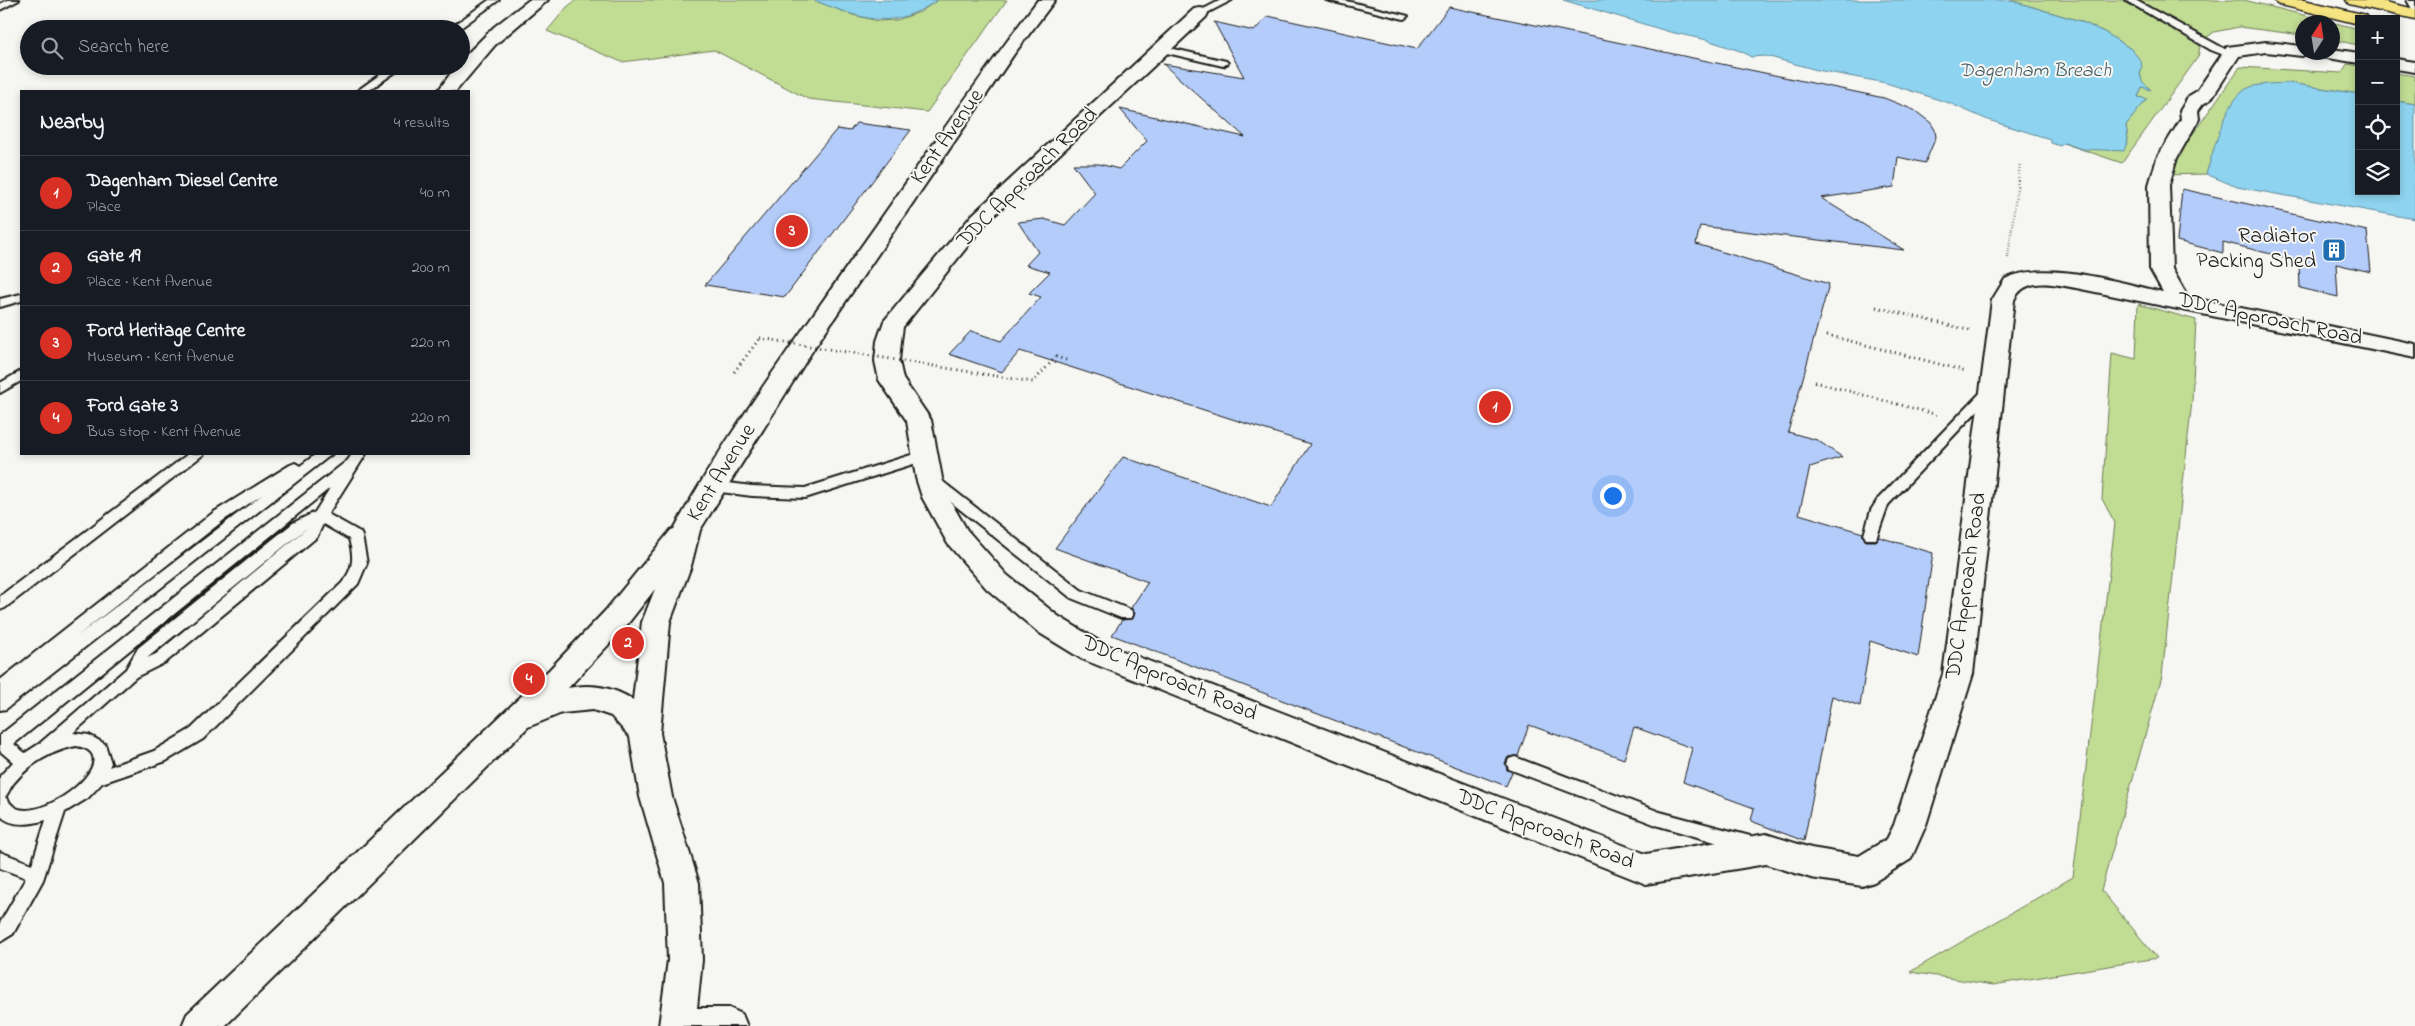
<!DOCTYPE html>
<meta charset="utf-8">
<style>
:root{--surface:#171b24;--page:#20242c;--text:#f1f3f6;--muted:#9ea1a6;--line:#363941;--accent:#d93025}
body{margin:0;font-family:"Indie Flower",sans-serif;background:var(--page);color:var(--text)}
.controls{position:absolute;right:15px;top:15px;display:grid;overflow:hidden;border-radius:0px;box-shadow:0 2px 8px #0003}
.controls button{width:45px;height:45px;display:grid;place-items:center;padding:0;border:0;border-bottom:1px solid var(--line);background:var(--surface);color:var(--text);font:25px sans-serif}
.compass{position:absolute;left:2295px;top:15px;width:45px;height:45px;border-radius:50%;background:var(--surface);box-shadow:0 2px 8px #0003;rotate:12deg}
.you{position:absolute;left:1612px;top:495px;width:18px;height:18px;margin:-12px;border:4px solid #fff;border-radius:50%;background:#1a73e8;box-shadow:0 0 0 8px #1a73e833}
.badge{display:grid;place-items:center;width:32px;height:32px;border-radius:50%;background:var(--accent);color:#fff;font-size:16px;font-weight:700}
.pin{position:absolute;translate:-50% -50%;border:2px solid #fff;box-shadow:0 1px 5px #0006}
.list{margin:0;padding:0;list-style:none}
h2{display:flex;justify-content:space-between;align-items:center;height:65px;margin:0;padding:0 20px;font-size:21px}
h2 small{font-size:16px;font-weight:400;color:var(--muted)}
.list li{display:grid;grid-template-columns:32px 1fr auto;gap:15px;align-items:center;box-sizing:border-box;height:75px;padding:0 20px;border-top:1px solid var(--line)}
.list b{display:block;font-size:19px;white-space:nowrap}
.list p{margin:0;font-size:16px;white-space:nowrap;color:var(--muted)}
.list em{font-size:16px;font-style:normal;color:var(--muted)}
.icon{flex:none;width:28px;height:28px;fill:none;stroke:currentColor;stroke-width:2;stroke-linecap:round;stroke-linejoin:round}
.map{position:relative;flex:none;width:2415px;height:1026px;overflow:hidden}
.search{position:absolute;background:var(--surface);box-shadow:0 2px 8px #0003;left:20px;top:20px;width:450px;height:55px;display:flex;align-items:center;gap:12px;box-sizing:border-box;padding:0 18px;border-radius:28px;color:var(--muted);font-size:19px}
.panel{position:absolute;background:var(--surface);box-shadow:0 2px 8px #0003;left:20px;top:90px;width:450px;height:365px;border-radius:0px}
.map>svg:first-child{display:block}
.green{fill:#c1dc93;stroke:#6e7c58}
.water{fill:#8ed3ef;stroke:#608a9b}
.building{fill:#b3ccfa;stroke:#1c1c1c}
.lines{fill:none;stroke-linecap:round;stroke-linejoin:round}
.service-casing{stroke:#1c1c1c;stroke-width:4}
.minor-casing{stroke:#1c1c1c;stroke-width:4}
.trunk-casing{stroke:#1c1c1c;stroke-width:3}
.path-far1{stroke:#1c1c1c;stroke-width:2.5;stroke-dasharray:0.5 2.5;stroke-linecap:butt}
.path{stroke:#1c1c1c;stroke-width:3;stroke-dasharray:1 4;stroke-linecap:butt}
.service{fill:#f6f6f2;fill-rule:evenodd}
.minor{fill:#f6f6f2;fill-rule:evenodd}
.trunk{fill:#f6e381;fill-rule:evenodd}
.path-bridge{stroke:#1c1c1c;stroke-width:3;stroke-dasharray:1 4;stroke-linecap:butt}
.labels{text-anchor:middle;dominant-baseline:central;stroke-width:4;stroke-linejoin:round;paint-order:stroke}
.far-water-label{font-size:20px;font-style:italic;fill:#445c66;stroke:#f6f6f2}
.street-label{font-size:22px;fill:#1c1c1c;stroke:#f6f6f2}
.poi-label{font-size:22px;fill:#1c1c1c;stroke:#f6f6f2;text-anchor:end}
</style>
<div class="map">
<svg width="2415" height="1026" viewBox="0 0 2415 1026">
<rect width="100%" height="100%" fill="#f6f6f2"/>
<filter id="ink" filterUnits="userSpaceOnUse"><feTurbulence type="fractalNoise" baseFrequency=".02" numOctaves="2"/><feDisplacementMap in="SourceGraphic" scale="10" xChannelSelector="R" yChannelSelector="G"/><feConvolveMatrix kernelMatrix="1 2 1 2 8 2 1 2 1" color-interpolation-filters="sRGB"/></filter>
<g filter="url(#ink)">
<g class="green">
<path d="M 576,0 L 813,0 L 853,15 L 878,21 L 897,20 L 920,12 L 938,0 L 1007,0 L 927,112 L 808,99 L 714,50 L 622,62 L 547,31 L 567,7 Z"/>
<path d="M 2009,0 L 2244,0 L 2359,29 L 2359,45 L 2333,40 L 2332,22 L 2302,22 L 2302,35 L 2239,27 L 2214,32 L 2201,42 L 2198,57 L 2122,163 L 2063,143 L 2082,149 L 2128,140 L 2126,125 L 2146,99 L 2138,97 L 2142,87 L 2150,89 L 2142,81 L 2140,74 L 2142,69 L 2131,49 L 2104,32 L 2080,21 Z"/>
<path d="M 2347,64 L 2359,66 L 2359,94 L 2289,83 L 2226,115 L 2206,174 L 2164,175 L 2240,67 L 2342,73 Z"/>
<path d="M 2396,73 L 2415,76 L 2415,104 L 2396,101 Z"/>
<path d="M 2138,304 L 2196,320 L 2192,401 L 2162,676 L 2101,890 L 2157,958 L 1993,985 L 1910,972 L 2073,877 L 2115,523 L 2102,499 L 2112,353 L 2136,359 Z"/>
</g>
<g class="water">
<path d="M 813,0 L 938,0 C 890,32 863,19 813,0 Z"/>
<path d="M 1563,0 L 2009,0 L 2080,21 L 2104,32 L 2131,49 L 2141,61 L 2142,69 L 2140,74 L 2142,81 L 2151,90 L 2142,87 L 2138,97 L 2147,99 L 2126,125 L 2128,140 L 2124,151 L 2082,149 L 2064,143 L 2060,146 L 2051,143 L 2050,139 L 1988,120 L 1949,103 L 1886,83 L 1817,70 L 1766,56 L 1751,57 L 1743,52 L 1707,40 L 1670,32 Z"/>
<path d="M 2289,83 L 2359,94 L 2359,191 L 2396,191 L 2396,101 L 2415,104 L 2415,219 L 2237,187 L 2206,174 C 2214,151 2224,103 2246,89 C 2257,83 2276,84 2289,83 Z"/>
</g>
<g class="building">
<path d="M 1449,7 L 1884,98 L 1914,110 L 1931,123 L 1935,130 L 1936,137 L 1925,163 L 1898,157 L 1894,187 L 1821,198 L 1904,250 L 1700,226 L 1696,244 L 1829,284 L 1788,432 L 1817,440 L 1842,457 L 1810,467 L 1799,514 L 1863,533 L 1866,541 L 1876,541 L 1879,537 L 1933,553 L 1918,657 L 1870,641 L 1860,706 L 1832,696 L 1804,841 L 1751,821 L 1754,808 L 1683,782 L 1692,748 L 1634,727 L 1624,759 L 1529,725 L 1518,756 L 1508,757 L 1505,763 L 1507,770 L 1512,772 L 1506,786 L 1112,635 L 1122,620 L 1133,619 L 1135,613 L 1131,608 L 1148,582 L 1055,548 L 1123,457 L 1271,507 L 1310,444 L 1020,351 L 1002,372 L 949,354 L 971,331 L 1001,341 L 1041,297 L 1029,293 L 1050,272 L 1026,265 L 1038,252 L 1018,222 L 1044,219 L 1065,225 L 1095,193 L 1073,164 L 1099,164 L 1119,169 L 1147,141 L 1120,109 L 1245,137 L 1163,64 L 1244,77 L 1214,22 L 1254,31 L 1268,16 L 1417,49 Z"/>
<path d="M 856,123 L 911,130 L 785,297 L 705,285 L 837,129 L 850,131 Z"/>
<path d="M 2182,189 L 2367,231 L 2371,272 L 2336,264 L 2338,297 L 2300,288 L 2299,261 L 2223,242 L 2223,253 L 2177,241 Z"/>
</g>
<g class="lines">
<g class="service-casing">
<g id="service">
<path d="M 8,0 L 19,0 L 0,10 L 0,4 Z"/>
<path d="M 489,0 L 499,0 L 459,29 L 449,29 Z"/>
<path d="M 1221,0 L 1232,0 L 1203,15 L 1196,13 Z"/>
<path d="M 1326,0 L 1342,0 L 1408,16 L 1404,19 Z"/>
<path d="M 2125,0 L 2135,0 L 2234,54 L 2229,57 L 2211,50 Z"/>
<path d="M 2407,0 L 2415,0 L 2415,10 L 2412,9 Z"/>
<path d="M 1161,46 L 1226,61 L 1228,63 L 1223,66 L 1158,51 L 1158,47 Z"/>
<path d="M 392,66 L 404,66 L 368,91 L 357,91 Z"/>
<path d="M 21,294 L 21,301 L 0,307 L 0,299 Z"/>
<path d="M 21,371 L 21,381 L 0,393 L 0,383 Z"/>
<path d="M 1991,385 L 1997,389 L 1995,392 L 1888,505 L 1876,539 L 1866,539 L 1864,535 L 1871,510 L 1878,499 L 1987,386 Z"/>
<path d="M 924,451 L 931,456 L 929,459 L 805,498 L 752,496 L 713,491 L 706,486 L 713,481 L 752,486 L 805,488 Z"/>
<path d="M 188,454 L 204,454 L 5,608 L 0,610 L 0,596 Z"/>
<path d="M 316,454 L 332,454 L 6,709 L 0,710 L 0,680 L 214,512 L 290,465 L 295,463 L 300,466 ZM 262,495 L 76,637 L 224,520 Z"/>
<path d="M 352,454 L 366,454 L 328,514 L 360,532 L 362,536 L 367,563 L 358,584 L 203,739 L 166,761 L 102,783 L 88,798 L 65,812 L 43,880 L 13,934 L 0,942 L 0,923 L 26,878 L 0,868 L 0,852 L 32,864 L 46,820 C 32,824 11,828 0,815 L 0,776 L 13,762 L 0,751 L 0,735 L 348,460 ZM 330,488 L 315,512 L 293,523 L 138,648 L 126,669 L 39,744 L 25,753 L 14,744 ZM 323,524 L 349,539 C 354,557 354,568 342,583 L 191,729 L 154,751 L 109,767 L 111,763 L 105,744 L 89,735 L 73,733 L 136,677 L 166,662 L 317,537 ZM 307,528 L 156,654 L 147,658 L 303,531 ZM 76,746 C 129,754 48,822 16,808 C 12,806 8,800 5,797 C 8,794 10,788 13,784 C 29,764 51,751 76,746 Z"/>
<path d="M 932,475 L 937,477 L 1081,590 L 1131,610 L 1133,614 L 1131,618 L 1121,618 L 1071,598 L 927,483 L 925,480 L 927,477 Z"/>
<path d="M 1515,757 L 1660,812 L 1750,836 L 1756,839 L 1759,844 L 1756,849 L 1750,852 L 1659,826 L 1509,769 L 1507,764 L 1509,759 Z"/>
</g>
</g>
<g class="minor-casing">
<g id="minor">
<path d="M 529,0 L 548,0 L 495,45 L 456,91 L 438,91 L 456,66 L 461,66 L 461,60 L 494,27 Z"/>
<path d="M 1038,0 L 1055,0 L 1014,54 L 816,345 L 700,530 L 691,566 L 670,622 L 660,733 L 672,797 L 699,883 L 702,960 L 697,1008 L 729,1008 L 742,1014 L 747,1026 L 659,1026 L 668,960 L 665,883 L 640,797 L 630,737 L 611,716 L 593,710 L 562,713 L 528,727 L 225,1026 L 182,1026 L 187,1014 L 550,669 L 606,610 L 671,530 L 674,529 C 725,436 790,348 851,261 C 913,174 973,85 1038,0 ZM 655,589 L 642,622 L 633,700 C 614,687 590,683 568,688 L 626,626 Z"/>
<path d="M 1200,8 L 1206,9 L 1208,13 L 1206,17 L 986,223 L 903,327 L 901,341 L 899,361 L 903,379 L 931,420 L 942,478 L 948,497 L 967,530 L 1007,575 L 1058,616 L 1102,643 L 1646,854 L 1766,834 L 1811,848 L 1859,856 L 1887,839 L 1894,825 L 1943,674 L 1992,300 L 2005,279 C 2045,259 2120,283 2163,292 L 2150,269 L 2149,185 L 2157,158 L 2181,119 L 2180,111 L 2189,96 L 2197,91 L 2227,47 L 2266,42 L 2302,46 L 2302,52 L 2310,52 L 2302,56 L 2266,52 L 2239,56 L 2211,99 L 2203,104 L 2198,111 L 2199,119 L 2177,158 L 2169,185 L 2172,269 L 2188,297 L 2415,344 L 2415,358 L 2076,288 C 2054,284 2025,276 2014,300 L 1973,674 L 1926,825 L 1911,859 L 1874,882 L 1862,886 L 1811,878 L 1766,864 L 1646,884 L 1082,659 L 1038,632 L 987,589 L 948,544 L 922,497 L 916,478 L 907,421 L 879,380 L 875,361 L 877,341 L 884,321 L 972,215 L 1194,9 Z"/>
<path d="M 2332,49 L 2359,53 L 2359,63 L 2315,56 L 2313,52 L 2332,52 Z"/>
<path d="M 2396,59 L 2415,62 L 2415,72 L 2396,69 Z"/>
</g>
</g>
<g class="trunk-casing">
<g id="trunk">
<path d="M 2274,0 L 2304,0 L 2366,15 L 2369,19 L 2359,19 L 2359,24 L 2277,4 Z"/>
<path d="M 2346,0 L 2377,0 L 2415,9 L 2415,19 L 2349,4 Z"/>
</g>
</g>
<path class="path-far1" d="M 2008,258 L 2020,164"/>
<g class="path">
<path d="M 1876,307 L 1972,331"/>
<path d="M 1827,335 L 1966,371"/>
<path d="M 734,372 L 760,338"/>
<path d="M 1815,382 L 1938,415"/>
</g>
<use href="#service" class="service"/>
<use href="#minor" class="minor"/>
<use href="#trunk" class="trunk"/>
<path class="path-bridge" d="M 760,338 L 1033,382 L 1056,357 L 1066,360"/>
</g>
</g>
<defs>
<g id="building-square" transform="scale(1.25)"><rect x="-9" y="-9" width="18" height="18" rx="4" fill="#1f6fb2" stroke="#f6f6f2"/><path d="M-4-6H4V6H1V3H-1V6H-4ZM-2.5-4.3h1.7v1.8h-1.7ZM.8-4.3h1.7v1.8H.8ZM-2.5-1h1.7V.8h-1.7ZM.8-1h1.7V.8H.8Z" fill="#fff"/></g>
</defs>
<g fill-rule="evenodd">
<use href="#building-square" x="2334" y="250"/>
</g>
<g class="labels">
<g class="far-water-label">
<text x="2035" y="71">Dagenham Breach</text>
</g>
<g class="street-label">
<text transform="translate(948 137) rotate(-55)">Kent Avenue</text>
<text transform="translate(1028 178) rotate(-45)">DDC Approach Road</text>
<text transform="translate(2270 320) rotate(12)">DDC Approach Road</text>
<text transform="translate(722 473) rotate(-58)">Kent Avenue</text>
<text transform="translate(1967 586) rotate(-82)">DDC Approach Road</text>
<text transform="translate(1169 679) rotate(23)">DDC Approach Road</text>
<text transform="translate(1545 830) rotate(21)">DDC Approach Road</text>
</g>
<g class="poi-label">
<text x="2316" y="237">Radiator<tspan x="2316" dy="25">Packing Shed</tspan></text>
</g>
</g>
</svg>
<div class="controls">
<button>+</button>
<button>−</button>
<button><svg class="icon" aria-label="locate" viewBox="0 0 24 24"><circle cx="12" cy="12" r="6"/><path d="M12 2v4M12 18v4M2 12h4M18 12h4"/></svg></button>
<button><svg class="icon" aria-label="layers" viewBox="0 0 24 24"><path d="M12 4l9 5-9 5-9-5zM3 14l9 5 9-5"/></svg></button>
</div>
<svg class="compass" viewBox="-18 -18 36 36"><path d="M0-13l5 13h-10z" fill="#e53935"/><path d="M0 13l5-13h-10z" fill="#9ea1a6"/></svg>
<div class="you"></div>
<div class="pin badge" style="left:1495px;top:407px">1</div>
<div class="pin badge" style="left:628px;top:643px">2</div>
<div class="pin badge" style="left:792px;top:231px">3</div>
<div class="pin badge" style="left:529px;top:679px">4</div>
<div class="search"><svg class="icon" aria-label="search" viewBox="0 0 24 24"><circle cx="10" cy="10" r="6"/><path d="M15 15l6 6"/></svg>Search here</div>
<section class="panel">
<h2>Nearby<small>4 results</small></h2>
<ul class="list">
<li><span class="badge">1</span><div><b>Dagenham Diesel Centre</b><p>Place</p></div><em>40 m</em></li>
<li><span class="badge">2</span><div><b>Gate 19</b><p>Place · Kent Avenue</p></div><em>200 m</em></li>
<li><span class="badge">3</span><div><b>Ford Heritage Centre</b><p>Museum · Kent Avenue</p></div><em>220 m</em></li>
<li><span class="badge">4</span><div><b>Ford Gate 3</b><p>Bus stop · Kent Avenue</p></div><em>220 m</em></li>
</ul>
</section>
</div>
